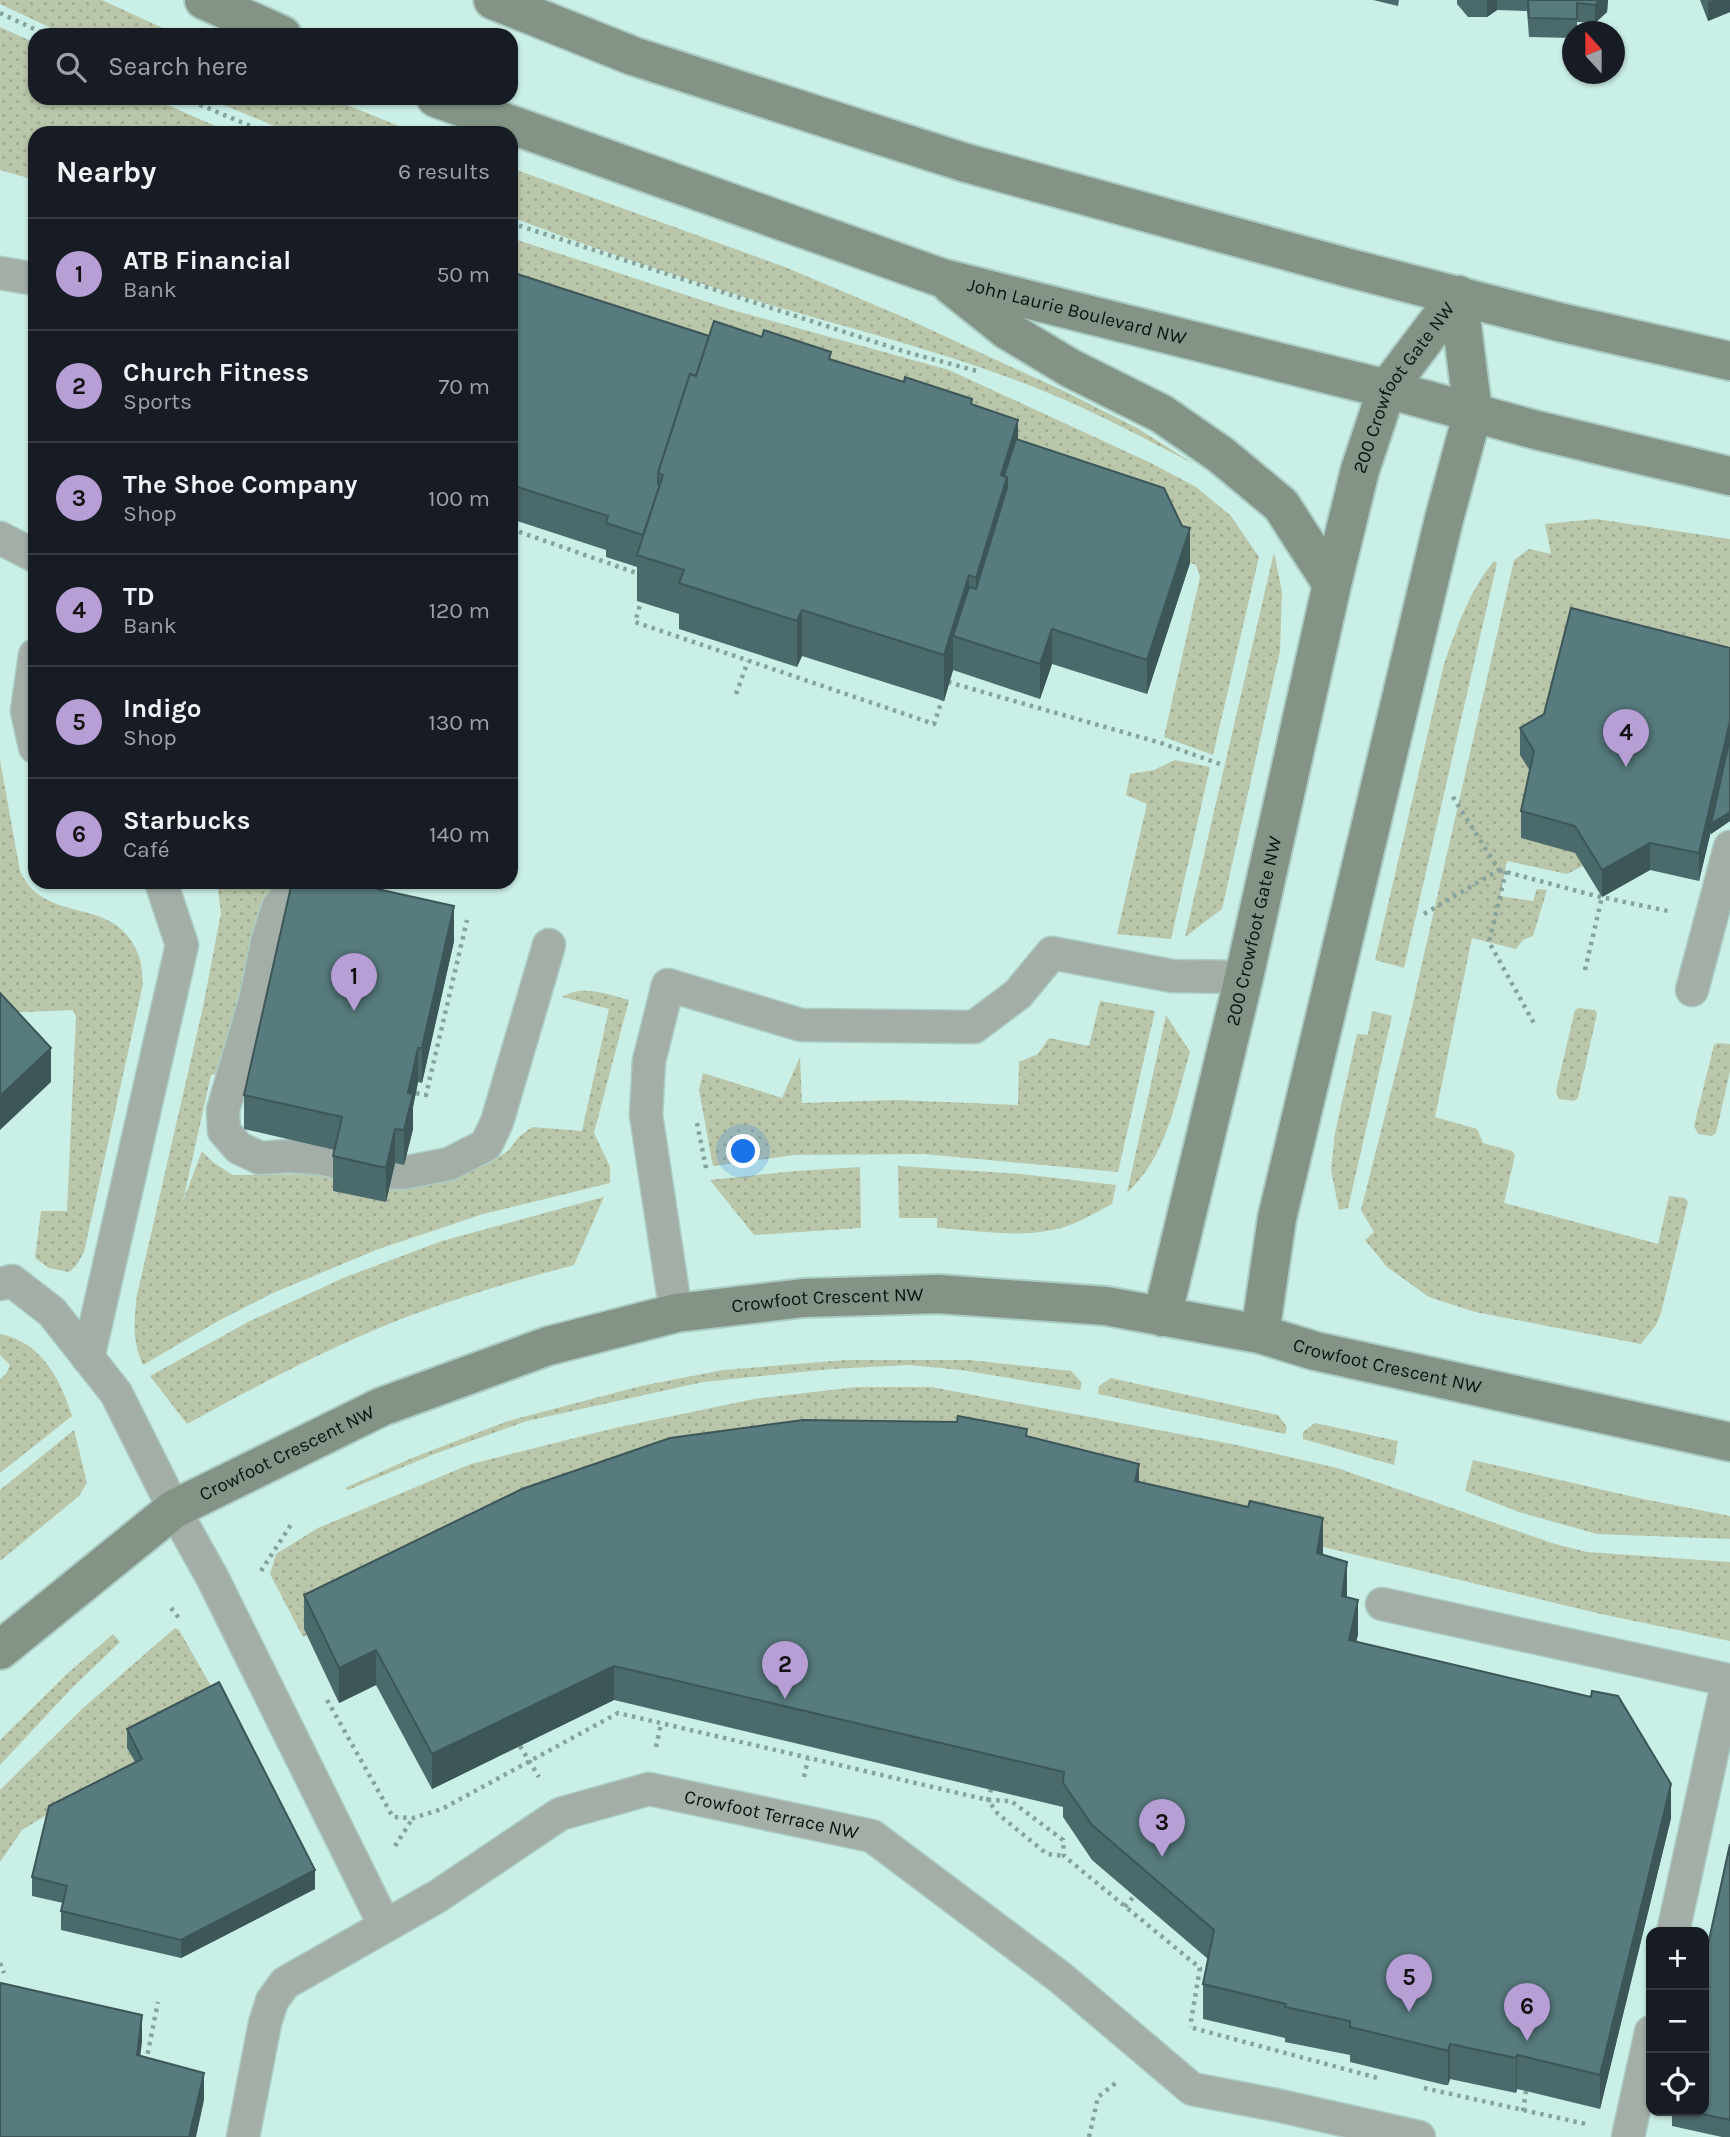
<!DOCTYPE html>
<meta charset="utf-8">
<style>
:root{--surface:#171b24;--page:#242831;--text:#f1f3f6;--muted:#9ea1a6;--line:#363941;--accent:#b79ed4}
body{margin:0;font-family:Karla,sans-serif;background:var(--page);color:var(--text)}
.controls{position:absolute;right:21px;bottom:21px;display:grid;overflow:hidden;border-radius:14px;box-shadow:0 2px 5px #0004}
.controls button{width:63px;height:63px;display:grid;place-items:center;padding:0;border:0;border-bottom:2px solid var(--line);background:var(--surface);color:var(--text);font:35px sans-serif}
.compass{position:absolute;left:1562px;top:21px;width:63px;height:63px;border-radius:50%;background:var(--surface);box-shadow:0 2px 5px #0004;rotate:339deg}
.you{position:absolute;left:744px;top:1152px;width:24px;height:24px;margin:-18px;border:5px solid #fff;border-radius:50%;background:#1a73e8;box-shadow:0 0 0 10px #1a73e833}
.badge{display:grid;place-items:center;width:46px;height:46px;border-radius:50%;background:var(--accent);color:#111;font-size:23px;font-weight:700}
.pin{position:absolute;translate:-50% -58px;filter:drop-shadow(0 2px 4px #0008)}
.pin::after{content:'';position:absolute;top:37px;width:24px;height:21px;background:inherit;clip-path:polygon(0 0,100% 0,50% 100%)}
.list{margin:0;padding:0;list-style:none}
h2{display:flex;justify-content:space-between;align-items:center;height:91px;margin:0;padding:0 28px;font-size:30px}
h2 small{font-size:23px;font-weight:400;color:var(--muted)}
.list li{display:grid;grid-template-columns:46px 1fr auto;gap:21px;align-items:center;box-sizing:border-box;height:112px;padding:0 28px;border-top:2px solid var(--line)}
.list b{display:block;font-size:26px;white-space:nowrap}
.list p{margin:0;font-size:23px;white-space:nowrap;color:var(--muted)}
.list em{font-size:23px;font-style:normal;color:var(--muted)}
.icon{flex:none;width:38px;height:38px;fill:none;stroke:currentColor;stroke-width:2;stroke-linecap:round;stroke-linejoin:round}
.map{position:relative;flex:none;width:1730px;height:2137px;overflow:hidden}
.search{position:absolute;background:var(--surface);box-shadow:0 2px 5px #0004;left:28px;top:28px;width:490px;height:77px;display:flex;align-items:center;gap:18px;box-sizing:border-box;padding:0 24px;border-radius:21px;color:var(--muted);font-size:26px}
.panel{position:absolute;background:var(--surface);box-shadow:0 2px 5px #0004;left:28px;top:126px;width:490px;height:763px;border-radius:21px}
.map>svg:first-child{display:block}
.grass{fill:url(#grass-dots)}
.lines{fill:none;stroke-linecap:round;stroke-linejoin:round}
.lane-casing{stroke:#abccc4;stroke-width:35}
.secondary-casing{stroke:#abccc4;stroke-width:42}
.path{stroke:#86a39c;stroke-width:4.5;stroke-dasharray:3.5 5;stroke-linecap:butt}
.lane{stroke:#a3afa6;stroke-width:32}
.secondary{stroke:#839487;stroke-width:38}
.wall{fill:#4b6a6c}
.shaded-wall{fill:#3d5658}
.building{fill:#577b7e;stroke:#3d5658;stroke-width:2}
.labels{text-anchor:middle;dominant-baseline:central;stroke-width:7;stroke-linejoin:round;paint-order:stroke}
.street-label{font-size:19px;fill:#071512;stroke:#fff}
</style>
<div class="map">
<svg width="1730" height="2137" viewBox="0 0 1730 2137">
<defs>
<pattern id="grass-dots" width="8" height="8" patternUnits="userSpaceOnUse" patternTransform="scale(1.75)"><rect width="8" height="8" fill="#b9c6aa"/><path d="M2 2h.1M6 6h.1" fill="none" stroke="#9ea991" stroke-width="1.8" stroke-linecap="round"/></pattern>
</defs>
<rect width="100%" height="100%" fill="#caefe6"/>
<g class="grass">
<path d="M 0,0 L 102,0 L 178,35 L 66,35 L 0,4 Z"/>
<path d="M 0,27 L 35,43 L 35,98 L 152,98 L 231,133 L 35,133 L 35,180 L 0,170 Z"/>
<path d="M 207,98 L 330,98 L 416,133 L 291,133 Z"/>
<path d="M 511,168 L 785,267 L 901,316 L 1066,392 L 1137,428 L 1194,464 C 1145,439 1096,412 1046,392 C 956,355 860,331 767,304 C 681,278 595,249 511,217 Z"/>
<path d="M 511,238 L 732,310 L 949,370 L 1151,463 L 1196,487 L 1231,516 L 1259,557 L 1213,755 L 1164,737 L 1200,577 L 1196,565 L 511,307 Z"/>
<path d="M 1596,519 L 1730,539 L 1730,676 L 1534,779 L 1583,866 L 1567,874 L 1507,861 L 1500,896 L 1533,901 L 1537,889 L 1547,890 L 1533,936 L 1523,940 L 1516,949 L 1472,938 L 1435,1117 L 1477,1129 L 1483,1143 L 1512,1151 L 1515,1155 L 1504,1203 L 1658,1244 L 1669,1196 L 1685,1198 L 1688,1202 L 1661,1313 L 1656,1325 L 1641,1344 L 1475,1312 L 1429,1297 L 1387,1267 L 1365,1240 L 1374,1232 L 1361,1210 L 1410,1016 L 1514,560 L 1529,549 L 1551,554 L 1545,524 Z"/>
<path d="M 1274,552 L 1282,592 L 1280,651 L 1222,909 L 1185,937 Z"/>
<path d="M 1494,561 L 1497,563 L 1404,968 L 1375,960 L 1444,664 C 1457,628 1469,591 1494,561 Z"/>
<path d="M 0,760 L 20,871 C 47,929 114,891 139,956 C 142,965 142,975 143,984 L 84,1252 L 76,1266 L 69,1272 L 49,1268 L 35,1258 L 41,1211 L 67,1211 L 76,1017 L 73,1010 L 0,1013 Z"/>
<path d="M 1175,760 L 1210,767 L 1171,939 L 1117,934 L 1147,804 L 1126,795 L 1130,774 L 1154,770 Z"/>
<path d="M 217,882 L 276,882 L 264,904 L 224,1056 L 216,1074 L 211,1075 L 183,1201 L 202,1151 L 214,1163 L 233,1175 L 312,1174 L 394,1189 L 413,1188 L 433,1184 L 488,1164 L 508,1151 L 519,1137 L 532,1127 L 582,1131 L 609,1009 L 562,997 C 583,984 607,994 629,1000 L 594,1133 L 610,1167 L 610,1183 L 483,1214 L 376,1250 L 273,1293 L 220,1320 L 143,1365 C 132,1341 134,1321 137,1295 L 203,1007 L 221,913 Z"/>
<path d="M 1100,1001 L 1155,1011 L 1118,1172 L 924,1154 L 795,1155 L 713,1166 L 699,1090 L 703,1073 L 782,1098 L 800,1057 L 802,1103 L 895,1100 L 1018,1105 L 1019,1062 L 1038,1054 L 1049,1038 L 1089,1046 Z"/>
<path d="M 1579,1008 L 1595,1010 L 1597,1014 L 1578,1098 L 1574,1101 L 1559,1099 L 1556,1091 L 1575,1010 Z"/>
<path d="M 1372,1011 L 1392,1016 L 1348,1208 L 1339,1210 L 1331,1170 L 1335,1133 L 1357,1034 L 1368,1035 Z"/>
<path d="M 1166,1015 L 1190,1052 C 1175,1102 1167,1156 1127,1193 Z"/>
<path d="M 1718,1043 L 1730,1044 L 1730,1071 L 1716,1133 L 1712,1136 L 1698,1134 L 1694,1126 L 1714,1045 Z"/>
<path d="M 898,1166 L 1021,1174 L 1116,1185 L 1112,1204 C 1093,1214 1074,1226 1052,1230 C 1016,1238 974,1230 937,1228 L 937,1218 L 899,1218 Z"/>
<path d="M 860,1167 L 861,1228 L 754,1235 L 710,1180 L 796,1171 Z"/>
<path d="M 604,1197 L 574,1265 C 510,1282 445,1301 384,1326 C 316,1354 251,1389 187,1424 L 150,1376 L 248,1322 L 343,1278 L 442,1241 Z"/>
<path d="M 0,1334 C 41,1342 60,1378 72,1416 L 0,1473 L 0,1379 L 6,1374 L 10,1365 L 0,1355 Z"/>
<path d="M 846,1360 L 969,1360 L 1071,1371 L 1082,1383 L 1080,1390 L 961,1370 L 909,1365 L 831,1369 L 703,1382 L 527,1421 L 432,1455 L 348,1490 L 345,1488 L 412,1458 L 508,1421 L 641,1386 L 723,1370 Z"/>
<path d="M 1111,1378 L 1278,1415 L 1287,1427 L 1285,1434 L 1098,1394 L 1099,1386 Z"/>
<path d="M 857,1387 L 931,1387 L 1237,1445 L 1337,1468 L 1555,1544 L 1587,1552 L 1730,1562 L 1730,1641 L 1601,1614 L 1315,1545 L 305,1629 L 307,1635 L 303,1637 L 270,1574 L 276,1554 L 318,1528 L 471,1464 L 615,1428 L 754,1399 Z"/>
<path d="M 1315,1423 L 1398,1441 L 1394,1465 L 1303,1439 L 1303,1432 Z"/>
<path d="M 74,1430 L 87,1483 L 79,1496 L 0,1561 L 0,1490 Z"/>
<path d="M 1473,1460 L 1643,1499 L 1730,1516 L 1730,1539 L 1597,1534 L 1519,1512 L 1465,1491 Z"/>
<path d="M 175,1628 L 179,1630 L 219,1700 L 127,1747 L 142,1777 L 81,1794 L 22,1830 L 0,1862 L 0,1790 L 83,1708 Z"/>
<path d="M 113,1634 L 120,1642 L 71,1689 L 0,1765 L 0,1740 L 68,1673 Z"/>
</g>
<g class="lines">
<g class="lane-casing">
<g id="lane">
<path d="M 0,273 L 35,279"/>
<path d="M 0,538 L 35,556"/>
<path d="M 35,655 L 27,711 L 35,747"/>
<path d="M 306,882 L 292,890 L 278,907 L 267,942 L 256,997 L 223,1110 L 224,1131 L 239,1148 L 260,1158 L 290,1156 L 325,1159 L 372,1172 L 403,1173 L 449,1164 L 486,1145 L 497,1122 L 549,945"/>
<path d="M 1692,990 L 1730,847"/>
<path d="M 0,1284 L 12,1281 L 52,1312 L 116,1393 L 174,1509 L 212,1577 L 385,1926"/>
<path d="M 676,1313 L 646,1115 L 649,1061 L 668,985 L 801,1025 L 974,1027 L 1018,994 L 1052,953 L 1172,976 L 1244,977"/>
<path d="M 88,1358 L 182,945 L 161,882"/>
<path d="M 1382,1604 L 1728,1680 L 1673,1932"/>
<path id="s1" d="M 243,2137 L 265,2023 L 272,2001 L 285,1983 L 438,1896 L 560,1814 L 649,1789 L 872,1836 L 1061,1978 L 1192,2089 L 1276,2105 L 1419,2137"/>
<path d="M 1628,2137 L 1651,2032"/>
</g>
</g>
<g class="secondary-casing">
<g id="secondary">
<path d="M 204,0 L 282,35"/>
<path d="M 493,0 L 633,56 L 966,163 L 1349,268 L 1559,322 L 1730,361"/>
<path id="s2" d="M 436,98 L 942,278 L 1387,389 L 1536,430 L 1730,476"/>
<path d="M 952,286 L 1007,330 L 1070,368 L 1162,414 L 1221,455 L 1281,505 L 1332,584"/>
<path id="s3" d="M 1162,1317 L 1244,977 L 1332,584 L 1360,470 L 1387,389 L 1458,295"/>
<path d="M 1260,1334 L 1277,1218 L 1444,519 L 1473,412 L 1458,295"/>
<path id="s4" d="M 0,1650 L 174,1509 L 381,1407 L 548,1346 L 676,1313 L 803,1298 L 938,1294 L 1106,1306 L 1260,1334 L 1315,1351 L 1730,1442"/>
</g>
</g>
<g class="path">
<path d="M 0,13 L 47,35"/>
<path d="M 184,98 L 267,133"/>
<path d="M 511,223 L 906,352 L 977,371"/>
<path d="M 511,529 L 642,575"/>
<path d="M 642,598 L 635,622 L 934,724 L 943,697"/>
<path d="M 948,682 L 1161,743 L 1220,764"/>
<path d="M 736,694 L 748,661"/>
<path d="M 1499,870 L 1596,896 L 1668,911"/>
<path d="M 1506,871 L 1489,942 L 1536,1027"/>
<path d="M 1424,914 L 1499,870 L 1451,794"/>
<path d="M 1585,970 L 1602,897"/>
<path d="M 416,1093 L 426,1095 L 467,920"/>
<path d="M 697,1123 L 707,1173"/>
<path d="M 261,1571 L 292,1523"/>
<path d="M 171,1608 L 179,1618"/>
<path d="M 327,1700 L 393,1817 L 413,1818 L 442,1809 L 618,1713 L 988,1800 L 1011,1801 L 1063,1840 L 1064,1856 L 1200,1968 L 1190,2027"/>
<path d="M 520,1746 L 539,1777"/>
<path d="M 656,1747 L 661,1724"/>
<path d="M 804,1777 L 808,1759"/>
<path d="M 991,1789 L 988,1800 L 998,1814 L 1047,1854 L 1064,1856"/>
<path d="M 395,1846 L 413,1818"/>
<path d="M 1125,1907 L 1134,1896"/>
<path d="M 0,1963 L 4,1973"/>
<path d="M 1193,2028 L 1378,2078"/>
<path d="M 146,2062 L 158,2002"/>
<path d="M 1424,2088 L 1586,2124"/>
<path d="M 1523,2111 L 1526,2091"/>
<path d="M 1089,2137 L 1098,2097 L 1117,2082"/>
</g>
<use href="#lane" class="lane"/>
<use href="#secondary" class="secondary"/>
</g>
<g class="wall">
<path d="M 1373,0 L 1399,0 L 1398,6 Z"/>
<path d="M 1457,0 L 1608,0 L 1607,12 L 1595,23 L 1577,22 L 1577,32 L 1572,32 L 1572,38 L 1529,37 L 1527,11 L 1497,10 L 1487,17 L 1468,17 L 1457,4 Z"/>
<path d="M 1700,0 L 1730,0 L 1730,12 L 1708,21 Z"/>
<path d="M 511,272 L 709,336 L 831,359 L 972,405 L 1018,440 L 1190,563 L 1147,694 L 1052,664 L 1040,699 L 953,670 L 944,701 L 802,656 L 797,667 L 679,629 L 679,614 L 637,601 L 637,567 L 606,557 L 606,550 L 511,519 Z"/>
<path d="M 1730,648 L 1730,821 L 1711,834 L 1711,831 L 1699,881 L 1650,870 L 1602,897 L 1575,853 L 1521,838 L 1521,811 L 1530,771 L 1520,755 L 1520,728 Z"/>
<path d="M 454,941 L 422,1083 L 418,1082 L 413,1107 L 413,1129 L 404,1165 L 395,1163 L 386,1202 L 333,1191 L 333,1156 L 335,1150 L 244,1129 L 244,1095 Z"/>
<path d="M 1027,1437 L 1323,1553 L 1323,1555 L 1347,1597 L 1358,1634 L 1356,1642 L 1671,1818 L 1600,2109 L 1526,2091 L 1517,2089 L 1516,2093 L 1450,2079 L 1448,2085 L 1445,2085 L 1350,2062 L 1350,2055 L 1285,2042 L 1285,2038 L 1203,2019 L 1203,1984 L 1208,1959 L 1092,1860 L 1063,1817 L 1063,1807 L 614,1700 L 432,1789 L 376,1685 L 339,1703 L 304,1629 L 304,1595 Z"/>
<path d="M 127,1729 L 315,1889 L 181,1958 L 61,1930 L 61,1911 L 63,1903 L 32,1896 L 32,1877 L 135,1762 L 127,1748 Z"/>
<path d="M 1730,1844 L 1730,2137 L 1722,2137 L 1672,2126 L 1672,2111 L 1704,2111 Z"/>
</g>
<g class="shaded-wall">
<path d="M 1487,0 L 1497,0 L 1497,10 L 1487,17 Z"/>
<path d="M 1600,0 L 1608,0 L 1607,12 L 1595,23 L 1595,5 Z"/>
<path d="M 1712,0 L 1730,0 L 1730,12 L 1708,21 L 1708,2 Z"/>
<path d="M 1018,420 L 1018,465 L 976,624 L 976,578 L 1001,475 Z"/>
<path d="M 1190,528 L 1190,563 L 1147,694 L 1147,660 Z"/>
<path d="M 969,575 L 969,621 L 953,636 L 953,670 L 944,701 L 944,655 Z"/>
<path d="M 802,610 L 802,656 L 797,667 L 797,621 Z"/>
<path d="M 1052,629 L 1052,664 L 1040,699 L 1040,664 Z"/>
<path d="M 1730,721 L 1730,821 L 1711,834 L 1711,831 L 1699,881 L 1699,853 Z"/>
<path d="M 1650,843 L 1650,870 L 1602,897 L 1602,870 Z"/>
<path d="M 454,906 L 454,941 L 422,1083 L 422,1048 Z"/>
<path d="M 51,1048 L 51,1082 L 0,1130 L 0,1096 Z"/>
<path d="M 418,1048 L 418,1082 L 413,1107 L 413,1129 L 404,1165 L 404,1130 L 408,1093 Z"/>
<path d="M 395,1129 L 395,1163 L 386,1202 L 386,1168 Z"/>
<path d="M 1139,1464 L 1139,1499 L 1135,1481 Z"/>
<path d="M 1323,1518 L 1323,1553 L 1317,1588 L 1317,1553 Z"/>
<path d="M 1347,1562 L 1347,1596 L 1342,1631 L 1342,1596 Z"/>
<path d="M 1358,1600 L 1358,1634 L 1349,1675 L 1349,1640 Z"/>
<path d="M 376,1650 L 376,1685 L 339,1703 L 339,1668 Z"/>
<path d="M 614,1666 L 614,1700 L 432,1789 L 432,1754 Z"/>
<path d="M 1671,1784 L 1671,1818 L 1600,2109 L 1600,2075 Z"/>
<path d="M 315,1870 L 315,1889 L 181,1958 L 181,1940 Z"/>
<path d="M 142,2015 L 142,2042 L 137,2083 L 137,2055 Z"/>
<path d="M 1450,2044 L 1450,2079 L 1448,2085 L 1448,2051 Z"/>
<path d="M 1517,2055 L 1517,2089 L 1516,2093 L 1516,2058 Z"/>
<path d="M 204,2073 L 204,2100 L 196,2137 L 189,2137 Z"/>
</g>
<g class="building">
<path d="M 1528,0 L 1600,0 L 1595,5 L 1577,3 L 1577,19 L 1529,18 Z"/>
<path d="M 511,272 L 709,336 L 696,376 L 690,374 L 658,473 L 658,484 L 660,485 L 643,535 L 606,523 L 608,516 L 511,485 Z"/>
<path d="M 714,321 L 762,337 L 764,330 L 831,352 L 829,359 L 904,382 L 905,377 L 972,399 L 971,404 L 1018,420 L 1001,475 L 1007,477 L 976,578 L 969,575 L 944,655 L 802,610 L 797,621 L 679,583 L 684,570 L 637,555 L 663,475 L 658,473 L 690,374 L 696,376 Z"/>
<path d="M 1016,439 L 1164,488 L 1182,526 L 1190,528 L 1147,660 L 1052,629 L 1040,664 L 953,636 L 969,587 L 976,589 L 1007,488 L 1007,477 L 1004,476 Z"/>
<path d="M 1571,608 L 1730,648 L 1730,721 L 1699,853 L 1650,843 L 1602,870 L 1575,826 L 1521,811 L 1534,751 L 1520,728 L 1544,714 Z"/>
<path d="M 1730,738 L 1730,812 L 1711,824 Z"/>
<path d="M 292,882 L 346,882 L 454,906 L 422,1048 L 418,1048 L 408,1093 L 413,1094 L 404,1130 L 395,1129 L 386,1168 L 333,1156 L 342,1117 L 244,1095 Z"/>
<path d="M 0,993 L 51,1048 L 0,1096 Z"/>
<path d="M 958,1416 L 1027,1429 L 1026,1436 L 1139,1464 L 1135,1481 L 1248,1507 L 1250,1501 L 1323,1518 L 1317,1553 L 1347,1562 L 1342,1596 L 1358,1600 L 1349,1640 L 1591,1697 L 1592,1691 L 1618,1696 L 1671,1784 L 1600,2075 L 1526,2057 L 1517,2055 L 1516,2058 L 1450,2044 L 1448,2051 L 1445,2050 L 1350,2027 L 1350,2021 L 1285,2007 L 1286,2004 L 1203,1984 L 1214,1930 L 1092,1825 L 1063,1783 L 1064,1772 L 614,1666 L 432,1754 L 376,1650 L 339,1668 L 304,1595 L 522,1489 L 670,1438 L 803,1420 L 957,1422 Z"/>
<path d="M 219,1682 L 315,1870 L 181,1940 L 61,1911 L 67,1886 L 32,1877 L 49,1806 L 142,1759 L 127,1729 Z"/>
<path d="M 1730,1844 L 1730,2120 L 1688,2111 L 1704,2111 L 1704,1963 Z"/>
<path d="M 1,1983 L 142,2015 L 137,2055 L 204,2073 L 189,2137 L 0,2137 L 0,1987 Z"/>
</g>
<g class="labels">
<g class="street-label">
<text stroke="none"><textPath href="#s2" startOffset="676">John Laurie Boulevard NW</textPath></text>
<text stroke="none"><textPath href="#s3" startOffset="964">200 Crowfoot Gate NW</textPath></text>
<text stroke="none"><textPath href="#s3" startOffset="397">200 Crowfoot Gate NW</textPath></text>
<text stroke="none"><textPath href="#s4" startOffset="917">Crowfoot Crescent NW</textPath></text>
<text stroke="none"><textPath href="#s4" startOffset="1484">Crowfoot Crescent NW</textPath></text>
<text stroke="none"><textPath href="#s4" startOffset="350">Crowfoot Crescent NW</textPath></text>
<text stroke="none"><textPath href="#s1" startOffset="702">Crowfoot Terrace NW</textPath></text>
</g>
</g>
</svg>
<div class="controls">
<button>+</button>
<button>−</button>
<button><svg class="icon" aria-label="locate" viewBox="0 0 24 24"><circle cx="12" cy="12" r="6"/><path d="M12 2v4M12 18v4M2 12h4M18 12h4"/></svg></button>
</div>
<svg class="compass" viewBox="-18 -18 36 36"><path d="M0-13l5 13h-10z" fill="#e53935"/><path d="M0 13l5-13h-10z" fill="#9ea1a6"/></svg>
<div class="you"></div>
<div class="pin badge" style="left:354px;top:1011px">1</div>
<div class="pin badge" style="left:785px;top:1699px">2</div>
<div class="pin badge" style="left:1162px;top:1857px">3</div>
<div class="pin badge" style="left:1626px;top:767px">4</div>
<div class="pin badge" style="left:1409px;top:2012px">5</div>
<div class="pin badge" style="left:1527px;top:2041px">6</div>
<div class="search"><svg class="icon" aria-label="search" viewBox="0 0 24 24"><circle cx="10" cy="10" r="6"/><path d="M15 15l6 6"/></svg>Search here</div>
<section class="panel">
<h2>Nearby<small>6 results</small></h2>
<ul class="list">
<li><span class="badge">1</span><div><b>ATB Financial</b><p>Bank</p></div><em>50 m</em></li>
<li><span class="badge">2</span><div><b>Church Fitness</b><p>Sports</p></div><em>70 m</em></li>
<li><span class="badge">3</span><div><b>The Shoe Company</b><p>Shop</p></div><em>100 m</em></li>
<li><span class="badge">4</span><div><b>TD</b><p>Bank</p></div><em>120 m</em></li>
<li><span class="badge">5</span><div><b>Indigo</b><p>Shop</p></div><em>130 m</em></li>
<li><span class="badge">6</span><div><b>Starbucks</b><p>Café</p></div><em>140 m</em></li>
</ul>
</section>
</div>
